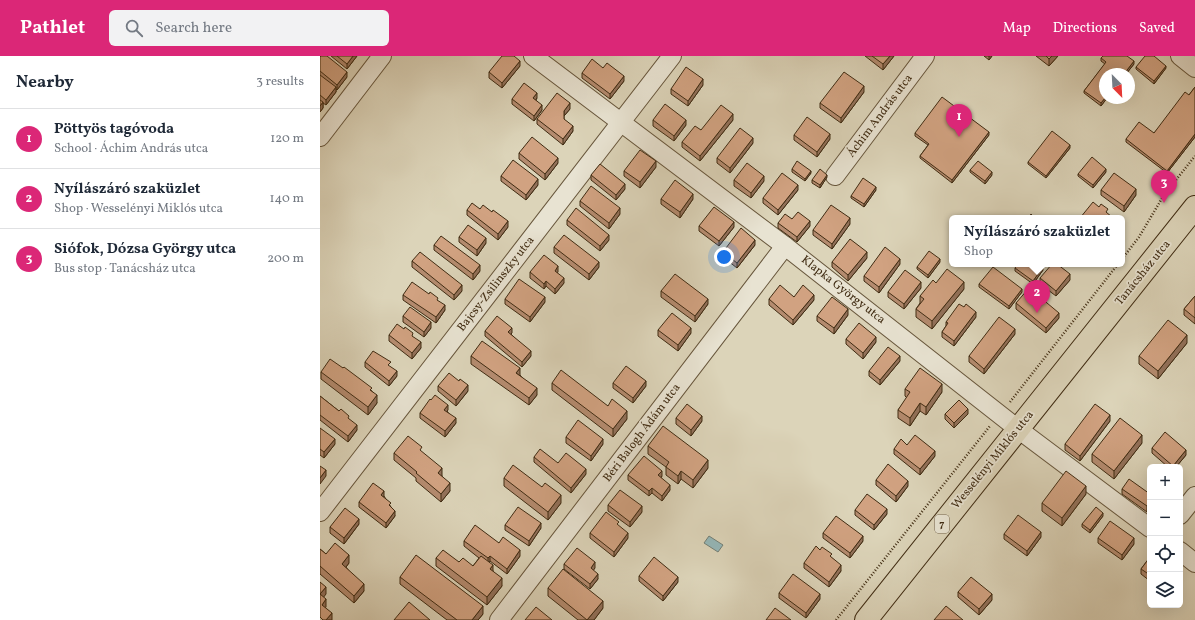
<!DOCTYPE html>
<meta charset="utf-8">
<style>
:root{--surface:#fff;--page:#f2f2f3;--text:#1f2937;--muted:#747a83;--line:#e0e1e3;--accent:#db2777}
body{margin:0;font-family:Vollkorn,serif;background:var(--page);color:var(--text)}
.controls{position:absolute;right:12px;bottom:12px;display:grid;overflow:hidden;border-radius:6px;box-shadow:0 4px 16px #0002}
.controls button{width:36px;height:36px;display:grid;place-items:center;padding:0;border:0;border-bottom:1px solid var(--line);background:var(--surface);color:var(--text);font:20px sans-serif}
.compass{position:absolute;left:779px;top:12px;width:36px;height:36px;border-radius:50%;background:var(--surface);box-shadow:0 4px 16px #0002;rotate:156deg}
.you{position:absolute;left:404px;top:201px;width:14px;height:14px;margin:-10px;border:3px solid #fff;border-radius:50%;background:#1a73e8;box-shadow:0 0 0 6px #1a73e833}
.badge{display:grid;place-items:center;width:26px;height:26px;border-radius:50%;background:var(--accent);color:#fff;font-size:13px;font-weight:700}
.pin{position:absolute;translate:-50% -33px;filter:drop-shadow(0 1px 2px #0008)}
.pin::after{content:'';position:absolute;top:21px;width:14px;height:12px;background:inherit;clip-path:polygon(0 0,100% 0,50% 100%)}
.popup{position:absolute;left:629px;top:159px;width:176px;height:52px;box-sizing:border-box;display:grid;place-content:center;border-radius:6px;background:var(--surface);filter:drop-shadow(0 1px 3px #0005);font-size:13px;white-space:nowrap;color:var(--muted)}
.popup b{font-size:15px;color:var(--text)}
.popup::after{content:'';position:absolute;left:50%;top:100%;margin-left:-8px;border:8px solid transparent;border-top-color:var(--surface)}
.list{margin:0;padding:0;list-style:none}
h2{display:flex;justify-content:space-between;align-items:center;height:52px;margin:0;padding:0 16px;font-size:17px}
h2 small{font-size:13px;font-weight:400;color:var(--muted)}
.list li{display:grid;grid-template-columns:26px 1fr auto;gap:12px;align-items:center;box-sizing:border-box;height:60px;padding:0 16px;border-top:1px solid var(--line)}
.list b{display:block;font-size:15px;white-space:nowrap}
.list p{margin:0;font-size:13px;white-space:nowrap;color:var(--muted)}
.list em{font-size:13px;font-style:normal;color:var(--muted)}
.icon{flex:none;width:22px;height:22px;fill:none;stroke:currentColor;stroke-width:2;stroke-linecap:round;stroke-linejoin:round}
.map{position:relative;flex:none;width:875px;height:564px;overflow:hidden}
header{display:flex;align-items:center;gap:24px;box-sizing:border-box;height:56px;padding:0 20px;background:var(--accent);color:#fff}
header strong{font-size:19px}
nav{display:flex;gap:22px;margin-inline-start:auto;font-size:14px}
.search{width:280px;height:36px;background:var(--page);display:flex;align-items:center;gap:10px;box-sizing:border-box;padding:0 14px;border-radius:6px;color:var(--muted);font-size:15px}
main{display:flex}
aside{flex:1;background:var(--surface)}
.map>svg:first-child{display:block}
.water{fill:#95b7b8;stroke:#737f76}
.lines{fill:none;stroke-linecap:round;stroke-linejoin:round}
.street-casing{stroke:#67563c;stroke-width:20}
.primary-casing{stroke:#402c13;stroke-width:24}
.path{stroke:#402c13;stroke-width:2.5;stroke-dasharray:1 2;stroke-linecap:butt}
.street{stroke:#e8e3d2;stroke-width:18}
.primary{stroke:#dcd4b9;stroke-width:22}
.wall{fill:#b48b6f;stroke:#402c13}
.shaded-wall{fill:#92715a;stroke:#402c13}
.building{fill:#d1a281;stroke:#402c13}
.labels{text-anchor:middle;dominant-baseline:central;stroke-width:3.5;stroke-linejoin:round;paint-order:stroke}
.shield{fill:#e8e3d2;stroke:#72634c;stroke-width:1}
.shield-label{font-size:11px;font-weight:bold;fill:#402c13}
.street-label{font-size:12px;fill:#402c13;stroke:#e8e3d2}
</style>
<header>
<strong>Pathlet</strong>
<div class="search"><svg class="icon" aria-label="search" viewBox="0 0 24 24"><circle cx="10" cy="10" r="6"/><path d="M15 15l6 6"/></svg>Search here</div>
<nav><a>Map</a><a>Directions</a><a>Saved</a></nav>
</header>
<main>
<aside>
<h2>Nearby<small>3 results</small></h2>
<ul class="list">
<li><span class="badge">1</span><div><b>Pöttyös tagóvoda</b><p>School · Áchim András utca</p></div><em>120 m</em></li>
<li><span class="badge">2</span><div><b>Nyílászáró szaküzlet</b><p>Shop · Wesselényi Miklós utca</p></div><em>140 m</em></li>
<li><span class="badge">3</span><div><b>Siófok, Dózsa György utca</b><p>Bus stop · Tanácsház utca</p></div><em>200 m</em></li>
</ul>
</aside>
<div class="map">
<svg width="875" height="564" viewBox="0 0 875 564">
<rect width="100%" height="100%" fill="#dcd4b9"/>
<filter id="stains"><feTurbulence type="fractalNoise" baseFrequency=".005" numOctaves="4"/><feColorMatrix values="0 0 0 0 .2 0 0 0 0 .09 0 0 0 0 .02 0 0 0 .5 -.17"/></filter>
<radialGradient id="worn" r=".72"><stop offset=".6" stop-color="#630" stop-opacity="0"/><stop offset="1" stop-color="#630" stop-opacity=".3"/></radialGradient>
<path class="water" d="M 389,480 L 403,489 L 398,496 L 384,487 Z"/>
<g class="lines">
<g class="street-casing">
<g id="street">
<path d="M 213,0 L 465,190 L 698,373 L 830,472"/>
<path d="M 860,0 L 875,12"/>
<path d="M 0,81 L 62,0"/>
<path d="M 515,120 L 605,0"/>
<path d="M 0,456 L 352,0"/>
<path d="M 860,459 L 875,440"/>
<path d="M 860,495 L 875,507"/>
<path d="M 179,564 L 465,190"/>
</g>
</g>
<g class="primary-casing">
<path id="primary" d="M 546,564 L 875,151"/>
</g>
<g class="path">
<path d="M 802,203 L 819,181 L 844,139 L 875,100"/>
<path d="M 690,346 L 798,208"/>
<path d="M 516,564 L 670,370"/>
</g>
<use href="#street" class="street"/>
<use href="#primary" class="primary"/>
</g>
<g class="wall">
<path d="M 11,0 L 37,0 L 27,13 Z"/>
<path d="M 545,0 L 574,0 L 563,14 Z"/>
<path d="M 664,0 L 672,0 L 669,4 Z"/>
<path d="M 716,0 L 738,0 L 729,10 Z"/>
<path d="M 0,1 L 27,21 L 17,34 L 16,33 L 16,36 L 6,49 L 3,47 L 3,52 L 0,56 Z"/>
<path d="M 781,2 L 814,8 L 806,18 L 785,18 L 785,42 L 787,42 L 781,50 L 764,37 L 764,35 L 785,8 L 781,5 Z"/>
<path d="M 200,10 L 182,32 L 169,22 L 169,16 Z"/>
<path d="M 816,11 L 846,12 L 834,28 L 816,13 Z"/>
<path d="M 283,12 L 304,25 L 290,43 L 262,22 L 262,17 Z"/>
<path d="M 383,29 L 368,50 L 351,38 L 351,33 Z"/>
<path d="M 875,31 L 875,81 L 847,117 L 806,86 L 806,83 L 834,77 L 869,39 Z"/>
<path d="M 544,36 L 521,67 L 500,52 L 500,47 Z"/>
<path d="M 217,42 L 216,44 L 222,54 L 214,65 L 192,48 L 192,43 Z"/>
<path d="M 250,53 L 244,60 L 244,63 L 253,75 L 243,89 L 217,68 L 217,63 Z"/>
<path d="M 333,64 L 366,69 L 354,85 L 333,70 Z"/>
<path d="M 413,64 L 380,105 L 362,91 L 362,86 L 381,74 Z"/>
<path d="M 595,77 L 669,79 L 632,127 L 600,102 L 600,100 L 608,89 L 595,80 Z"/>
<path d="M 474,79 L 510,83 L 497,101 L 474,84 Z"/>
<path d="M 433,87 L 410,117 L 397,107 L 397,102 Z"/>
<path d="M 750,92 L 726,122 L 708,108 L 708,106 Z"/>
<path d="M 199,97 L 238,107 L 225,124 L 199,103 Z"/>
<path d="M 336,111 L 320,132 L 304,120 L 304,115 Z"/>
<path d="M 472,113 L 491,117 L 485,125 L 472,116 Z"/>
<path d="M 650,114 L 672,119 L 665,128 L 650,116 Z"/>
<path d="M 786,116 L 773,132 L 758,120 L 758,118 Z"/>
<path d="M 271,119 L 305,133 L 296,144 L 271,124 Z"/>
<path d="M 181,120 L 218,129 L 206,144 L 181,125 Z"/>
<path d="M 507,121 L 500,132 L 492,127 L 492,124 Z"/>
<path d="M 414,124 L 444,125 L 431,142 L 414,130 Z"/>
<path d="M 478,134 L 458,159 L 443,147 L 443,142 Z"/>
<path d="M 556,134 L 544,151 L 531,142 L 531,140 Z"/>
<path d="M 781,134 L 816,139 L 804,156 L 781,139 Z"/>
<path d="M 341,143 L 373,143 L 360,162 L 341,148 Z"/>
<path d="M 260,145 L 300,158 L 289,173 L 260,150 Z"/>
<path d="M 160,153 L 172,156 L 188,171 L 178,184 L 147,159 L 147,154 Z"/>
<path d="M 472,163 L 490,170 L 477,186 L 458,172 L 458,167 Z"/>
<path d="M 247,164 L 289,184 L 280,195 L 247,169 Z"/>
<path d="M 530,168 L 512,193 L 493,179 L 493,174 Z"/>
<path d="M 379,170 L 414,171 L 399,190 L 379,175 Z"/>
<path d="M 139,181 L 166,187 L 157,200 L 139,186 Z"/>
<path d="M 114,189 L 160,215 L 153,224 L 114,194 Z"/>
<path d="M 435,189 L 417,212 L 403,201 L 403,196 Z"/>
<path d="M 234,191 L 279,211 L 269,224 L 234,197 Z"/>
<path d="M 547,202 L 528,225 L 512,211 L 512,206 Z"/>
<path d="M 92,205 L 142,235 L 134,244 L 92,211 Z"/>
<path d="M 620,206 L 608,222 L 597,213 L 597,211 Z"/>
<path d="M 580,208 L 559,237 L 544,225 L 544,220 Z"/>
<path d="M 695,212 L 723,214 L 713,228 L 695,215 Z"/>
<path d="M 210,216 L 238,216 L 237,217 L 244,227 L 235,238 L 226,230 L 224,233 L 210,222 Z"/>
<path d="M 720,222 L 750,224 L 736,240 L 720,228 Z"/>
<path d="M 616,227 L 644,233 L 612,273 L 596,261 L 596,253 L 600,247 L 600,240 Z"/>
<path d="M 659,228 L 702,236 L 689,253 L 659,231 Z"/>
<path d="M 601,232 L 584,253 L 568,241 L 568,236 Z"/>
<path d="M 341,235 L 388,248 L 375,266 L 341,241 Z"/>
<path d="M 83,239 L 118,245 L 125,254 L 116,267 L 83,244 Z"/>
<path d="M 875,240 L 875,268 L 864,259 L 864,253 Z"/>
<path d="M 474,241 L 494,244 L 473,269 L 449,249 L 449,243 Z"/>
<path d="M 185,243 L 225,246 L 210,266 L 185,248 Z"/>
<path d="M 696,247 L 739,262 L 726,277 L 696,253 Z"/>
<path d="M 528,259 L 514,278 L 497,265 L 497,260 Z"/>
<path d="M 83,260 L 111,272 L 104,281 L 83,266 Z"/>
<path d="M 656,261 L 634,290 L 622,281 L 622,276 L 626,270 L 626,266 Z"/>
<path d="M 338,274 L 371,277 L 358,295 L 338,280 Z"/>
<path d="M 165,275 L 192,277 L 191,278 L 211,300 L 202,311 L 165,280 Z"/>
<path d="M 695,278 L 664,318 L 649,306 L 649,300 Z"/>
<path d="M 69,279 L 93,281 L 101,292 L 92,303 L 69,285 Z"/>
<path d="M 526,283 L 556,286 L 543,303 L 526,288 Z"/>
<path d="M 867,287 L 838,323 L 819,308 L 819,300 Z"/>
<path d="M 151,300 L 200,319 L 217,339 L 209,349 L 151,308 Z"/>
<path d="M 580,305 L 560,329 L 549,320 L 549,315 Z"/>
<path d="M 45,306 L 77,320 L 69,330 L 45,311 Z"/>
<path d="M 23,312 L 52,335 L 57,347 L 48,359 L 1,323 L 1,316 Z"/>
<path d="M 232,327 L 288,350 L 307,363 L 293,381 L 232,334 Z"/>
<path d="M 293,327 L 326,330 L 313,347 L 293,332 Z"/>
<path d="M 118,330 L 148,335 L 136,350 L 118,335 Z"/>
<path d="M 585,333 L 622,336 L 606,359 L 600,355 L 590,370 L 578,362 L 578,354 L 587,342 L 585,340 Z"/>
<path d="M 0,340 L 29,363 L 37,374 L 28,386 L 0,364 Z"/>
<path d="M 111,344 L 128,354 L 127,355 L 136,367 L 125,381 L 100,362 L 100,357 Z"/>
<path d="M 625,358 L 648,358 L 634,372 L 625,363 Z"/>
<path d="M 356,362 L 382,365 L 371,380 L 356,368 Z"/>
<path d="M 790,365 L 760,405 L 745,394 L 745,388 Z"/>
<path d="M 0,372 L 15,388 L 4,402 L 0,399 Z"/>
<path d="M 246,381 L 283,388 L 271,405 L 246,387 Z"/>
<path d="M 822,387 L 794,423 L 772,406 L 772,398 Z"/>
<path d="M 587,389 L 615,400 L 600,419 L 574,398 L 574,393 Z"/>
<path d="M 328,390 L 388,412 L 373,432 L 361,423 L 358,428 L 346,419 L 346,411 L 328,398 Z"/>
<path d="M 832,392 L 866,399 L 856,411 L 848,411 L 832,397 Z"/>
<path d="M 74,397 L 122,419 L 122,420 L 130,435 L 121,446 L 96,425 L 96,422 L 74,404 Z"/>
<path d="M 214,401 L 238,407 L 266,418 L 251,437 L 214,406 Z"/>
<path d="M 308,419 L 342,420 L 341,422 L 350,434 L 342,445 L 332,437 L 329,440 L 308,424 Z"/>
<path d="M 184,422 L 222,431 L 241,447 L 228,464 L 184,430 Z"/>
<path d="M 556,424 L 588,430 L 576,446 L 556,429 Z"/>
<path d="M 802,433 L 830,438 L 827,456 L 802,438 Z"/>
<path d="M 766,438 L 742,470 L 722,455 L 722,447 Z"/>
<path d="M 64,440 L 71,451 L 75,460 L 66,472 L 39,451 L 39,446 Z"/>
<path d="M 288,449 L 322,456 L 310,471 L 288,455 Z"/>
<path d="M 535,454 L 567,458 L 554,474 L 535,459 Z"/>
<path d="M 783,460 L 770,477 L 762,471 L 762,468 Z"/>
<path d="M 39,468 L 24,488 L 10,477 L 10,471 Z"/>
<path d="M 185,469 L 221,472 L 209,490 L 185,474 Z"/>
<path d="M 270,477 L 308,482 L 294,501 L 270,482 Z"/>
<path d="M 503,477 L 543,485 L 530,502 L 503,482 Z"/>
<path d="M 684,478 L 721,481 L 707,500 L 684,483 Z"/>
<path d="M 778,482 L 814,488 L 802,504 L 778,487 Z"/>
<path d="M 144,485 L 179,487 L 200,500 L 187,518 L 170,505 L 169,506 L 173,515 L 182,530 L 167,549 L 116,510 L 116,502 L 139,506 L 153,510 L 159,502 L 144,490 Z"/>
<path d="M 0,493 L 6,498 L 29,507 L 26,511 L 44,535 L 34,547 L 0,518 Z"/>
<path d="M 830,501 L 830,525 L 821,518 L 821,513 Z"/>
<path d="M 512,502 L 521,515 L 509,531 L 484,512 L 484,507 Z"/>
<path d="M 244,508 L 275,512 L 273,514 L 278,523 L 270,533 L 244,513 Z"/>
<path d="M 319,520 L 358,526 L 343,545 L 319,525 Z"/>
<path d="M 80,521 L 163,558 L 158,564 L 127,564 L 80,528 Z"/>
<path d="M 228,532 L 283,552 L 274,564 L 258,564 L 228,540 Z"/>
<path d="M 638,536 L 672,544 L 659,559 L 638,541 Z"/>
<path d="M 459,537 L 500,543 L 486,562 L 459,542 Z"/>
</g>
<g class="shaded-wall">
<path d="M 33,0 L 37,0 L 27,13 L 27,8 Z"/>
<path d="M 570,0 L 574,0 L 563,14 L 563,8 Z"/>
<path d="M 669,0 L 672,0 L 669,4 Z"/>
<path d="M 732,0 L 738,0 L 729,10 L 729,3 Z"/>
<path d="M 200,5 L 200,10 L 182,32 L 182,27 Z"/>
<path d="M 814,5 L 814,8 L 806,18 L 804,18 Z"/>
<path d="M 846,10 L 846,12 L 834,28 L 834,25 Z"/>
<path d="M 27,16 L 27,21 L 17,34 L 17,29 Z"/>
<path d="M 304,20 L 304,25 L 290,43 L 290,38 Z"/>
<path d="M 383,23 L 383,29 L 368,50 L 368,45 Z"/>
<path d="M 544,30 L 544,36 L 521,67 L 521,62 Z"/>
<path d="M 16,31 L 16,36 L 6,49 L 6,44 Z"/>
<path d="M 217,37 L 217,42 L 213,47 L 213,42 Z"/>
<path d="M 785,42 L 787,42 L 781,50 L 781,47 Z"/>
<path d="M 3,46 L 3,52 L 0,56 L 0,50 Z"/>
<path d="M 250,47 L 250,53 L 244,60 L 244,55 Z"/>
<path d="M 222,49 L 222,54 L 214,65 L 214,60 Z"/>
<path d="M 413,58 L 413,64 L 380,105 L 380,100 Z"/>
<path d="M 366,64 L 366,69 L 354,85 L 354,80 Z"/>
<path d="M 253,70 L 253,75 L 243,89 L 243,83 Z"/>
<path d="M 669,76 L 669,79 L 632,127 L 632,124 Z"/>
<path d="M 510,78 L 510,83 L 497,101 L 497,96 Z"/>
<path d="M 875,78 L 875,81 L 847,117 L 847,115 Z"/>
<path d="M 433,82 L 433,87 L 410,117 L 410,112 Z"/>
<path d="M 750,89 L 750,92 L 726,122 L 726,120 Z"/>
<path d="M 238,102 L 238,107 L 225,124 L 225,118 Z"/>
<path d="M 336,105 L 336,111 L 320,132 L 320,126 Z"/>
<path d="M 786,113 L 786,116 L 773,132 L 773,129 Z"/>
<path d="M 491,115 L 491,117 L 485,125 L 485,123 Z"/>
<path d="M 672,116 L 672,119 L 665,128 L 665,125 Z"/>
<path d="M 507,119 L 507,121 L 500,132 L 500,129 Z"/>
<path d="M 444,120 L 444,125 L 431,142 L 431,137 Z"/>
<path d="M 218,123 L 218,129 L 206,144 L 206,139 Z"/>
<path d="M 305,128 L 305,133 L 296,144 L 296,139 Z"/>
<path d="M 478,129 L 478,134 L 458,159 L 458,154 Z"/>
<path d="M 556,131 L 556,134 L 544,151 L 544,148 Z"/>
<path d="M 816,133 L 816,139 L 804,156 L 804,150 Z"/>
<path d="M 373,138 L 373,143 L 360,162 L 360,156 Z"/>
<path d="M 300,152 L 300,158 L 289,173 L 289,167 Z"/>
<path d="M 530,162 L 530,168 L 512,193 L 512,188 Z"/>
<path d="M 188,165 L 188,171 L 178,184 L 178,178 Z"/>
<path d="M 490,165 L 490,170 L 477,186 L 477,181 Z"/>
<path d="M 414,166 L 414,171 L 399,190 L 399,185 Z"/>
<path d="M 289,179 L 289,184 L 280,195 L 280,190 Z"/>
<path d="M 166,182 L 166,187 L 157,200 L 157,194 Z"/>
<path d="M 435,184 L 435,189 L 417,212 L 417,207 Z"/>
<path d="M 547,196 L 547,202 L 528,225 L 528,219 Z"/>
<path d="M 580,203 L 580,208 L 559,237 L 559,231 Z"/>
<path d="M 620,203 L 620,206 L 608,222 L 608,219 Z"/>
<path d="M 279,206 L 279,211 L 269,224 L 269,218 Z"/>
<path d="M 160,209 L 160,215 L 153,224 L 153,218 Z"/>
<path d="M 238,210 L 238,216 L 235,220 L 235,215 Z"/>
<path d="M 723,211 L 723,214 L 713,228 L 713,225 Z"/>
<path d="M 750,218 L 750,224 L 736,240 L 736,235 Z"/>
<path d="M 244,222 L 244,227 L 235,238 L 235,233 Z"/>
<path d="M 226,225 L 226,230 L 224,233 L 224,228 Z"/>
<path d="M 601,226 L 601,232 L 584,253 L 584,248 Z"/>
<path d="M 644,226 L 644,233 L 612,273 L 612,265 Z"/>
<path d="M 142,229 L 142,235 L 134,244 L 134,239 Z"/>
<path d="M 702,233 L 702,236 L 689,253 L 689,250 Z"/>
<path d="M 494,239 L 494,244 L 473,269 L 473,264 Z"/>
<path d="M 225,241 L 225,246 L 210,266 L 210,261 Z"/>
<path d="M 388,243 L 388,248 L 375,266 L 375,260 Z"/>
<path d="M 125,249 L 125,254 L 116,267 L 116,261 Z"/>
<path d="M 528,253 L 528,259 L 514,278 L 514,272 Z"/>
<path d="M 656,256 L 656,261 L 634,290 L 634,285 Z"/>
<path d="M 739,257 L 739,262 L 726,277 L 726,272 Z"/>
<path d="M 111,266 L 111,272 L 104,281 L 104,276 Z"/>
<path d="M 192,272 L 192,277 L 188,281 L 188,276 Z"/>
<path d="M 371,272 L 371,277 L 358,295 L 358,289 Z"/>
<path d="M 695,273 L 695,278 L 664,318 L 664,313 Z"/>
<path d="M 867,279 L 867,287 L 838,323 L 838,315 Z"/>
<path d="M 556,281 L 556,286 L 543,303 L 543,297 Z"/>
<path d="M 101,286 L 101,292 L 92,303 L 92,297 Z"/>
<path d="M 211,295 L 211,300 L 202,311 L 202,306 Z"/>
<path d="M 580,300 L 580,305 L 560,329 L 560,324 Z"/>
<path d="M 200,312 L 200,320 L 196,317 Z"/>
<path d="M 77,315 L 77,320 L 69,330 L 69,325 Z"/>
<path d="M 326,325 L 326,330 L 313,347 L 313,342 Z"/>
<path d="M 622,328 L 622,336 L 606,359 L 606,351 Z"/>
<path d="M 148,329 L 148,335 L 136,350 L 136,344 Z"/>
<path d="M 217,332 L 217,339 L 209,349 L 209,342 Z"/>
<path d="M 57,339 L 57,347 L 48,359 L 48,351 Z"/>
<path d="M 600,347 L 600,355 L 590,370 L 590,362 Z"/>
<path d="M 128,349 L 128,354 L 124,359 L 124,354 Z"/>
<path d="M 648,353 L 648,358 L 634,372 L 634,367 Z"/>
<path d="M 307,355 L 307,363 L 293,381 L 293,373 Z"/>
<path d="M 790,359 L 790,365 L 760,405 L 760,400 Z"/>
<path d="M 382,360 L 382,365 L 371,380 L 371,374 Z"/>
<path d="M 136,362 L 136,367 L 125,381 L 125,375 Z"/>
<path d="M 37,369 L 37,374 L 28,386 L 28,380 Z"/>
<path d="M 822,379 L 822,387 L 794,423 L 794,415 Z"/>
<path d="M 15,383 L 15,388 L 4,402 L 4,396 Z"/>
<path d="M 283,383 L 283,388 L 271,405 L 271,400 Z"/>
<path d="M 866,394 L 866,399 L 856,411 L 853,411 L 853,410 Z"/>
<path d="M 615,395 L 615,400 L 600,419 L 600,413 Z"/>
<path d="M 388,404 L 388,412 L 373,432 L 373,424 Z"/>
<path d="M 122,412 L 122,419 L 118,425 L 118,417 Z"/>
<path d="M 266,413 L 266,418 L 251,437 L 251,432 Z"/>
<path d="M 6,414 L 6,420 L 0,428 L 0,422 Z"/>
<path d="M 342,415 L 342,420 L 338,425 L 338,419 Z"/>
<path d="M 361,415 L 361,423 L 358,428 L 358,420 Z"/>
<path d="M 588,425 L 588,430 L 576,446 L 576,440 Z"/>
<path d="M 130,427 L 130,435 L 121,446 L 121,438 Z"/>
<path d="M 350,429 L 350,434 L 342,445 L 342,440 Z"/>
<path d="M 766,430 L 766,438 L 742,470 L 742,462 Z"/>
<path d="M 332,432 L 332,437 L 329,440 L 329,435 Z"/>
<path d="M 64,435 L 64,440 L 61,444 L 61,439 Z"/>
<path d="M 241,439 L 241,447 L 228,464 L 228,456 Z"/>
<path d="M 830,445 L 830,451 L 827,456 L 827,450 Z"/>
<path d="M 322,450 L 322,456 L 310,471 L 310,466 Z"/>
<path d="M 567,453 L 567,458 L 554,474 L 554,469 Z"/>
<path d="M 75,455 L 75,460 L 66,472 L 66,467 Z"/>
<path d="M 783,457 L 783,460 L 770,477 L 770,474 Z"/>
<path d="M 39,463 L 39,468 L 24,488 L 24,482 Z"/>
<path d="M 221,467 L 221,472 L 209,490 L 209,485 Z"/>
<path d="M 721,476 L 721,481 L 707,500 L 707,495 Z"/>
<path d="M 308,477 L 308,482 L 294,501 L 294,496 Z"/>
<path d="M 543,480 L 543,485 L 530,502 L 530,497 Z"/>
<path d="M 814,482 L 814,488 L 802,504 L 802,499 Z"/>
<path d="M 200,494 L 200,500 L 187,518 L 187,513 Z"/>
<path d="M 29,499 L 29,507 L 22,516 L 22,508 Z"/>
<path d="M 170,500 L 170,505 L 168,508 L 168,502 Z"/>
<path d="M 275,506 L 275,512 L 271,518 L 271,512 Z"/>
<path d="M 173,509 L 173,517 L 170,513 Z"/>
<path d="M 521,509 L 521,515 L 509,531 L 509,526 Z"/>
<path d="M 278,518 L 278,523 L 270,533 L 270,528 Z"/>
<path d="M 358,521 L 358,526 L 343,545 L 343,540 Z"/>
<path d="M 182,522 L 182,530 L 167,549 L 167,541 Z"/>
<path d="M 44,528 L 44,535 L 34,547 L 34,540 Z"/>
<path d="M 6,531 L 6,538 L 0,546 L 0,538 Z"/>
<path d="M 500,538 L 500,543 L 486,562 L 486,557 Z"/>
<path d="M 672,538 L 672,544 L 659,559 L 659,553 Z"/>
<path d="M 6,543 L 6,551 L 2,556 L 2,549 Z"/>
<path d="M 283,545 L 283,552 L 274,564 L 267,564 Z"/>
<path d="M 163,550 L 163,558 L 158,564 L 152,564 Z"/>
<path d="M 12,557 L 12,564 L 6,564 Z"/>
</g>
<g class="building">
<path d="M 1,0 L 7,0 L 27,16 L 17,29 L 0,15 L 0,1 Z"/>
<path d="M 17,0 L 33,0 L 27,8 Z"/>
<path d="M 182,0 L 194,0 L 200,5 L 182,27 L 169,16 Z"/>
<path d="M 552,0 L 570,0 L 563,8 Z"/>
<path d="M 726,0 L 732,0 L 729,3 Z"/>
<path d="M 783,0 L 807,0 L 814,5 L 804,18 L 785,18 L 785,42 L 781,47 L 764,35 L 786,6 L 781,2 Z"/>
<path d="M 825,0 L 834,0 L 846,10 L 834,25 L 816,11 Z"/>
<path d="M 272,3 L 283,12 L 287,7 L 304,20 L 290,38 L 262,17 Z"/>
<path d="M 366,11 L 383,23 L 368,45 L 351,33 Z"/>
<path d="M 524,16 L 544,30 L 521,62 L 500,47 Z"/>
<path d="M 0,19 L 16,31 L 6,44 L 0,39 Z"/>
<path d="M 204,27 L 217,37 L 213,42 L 222,49 L 214,60 L 192,43 Z"/>
<path d="M 875,31 L 875,78 L 847,115 L 806,83 L 819,66 L 834,77 L 865,36 L 869,39 Z"/>
<path d="M 237,37 L 250,47 L 244,55 L 244,63 L 253,70 L 243,83 L 217,63 Z"/>
<path d="M 622,41 L 669,76 L 632,124 L 600,100 L 609,88 L 595,77 Z"/>
<path d="M 0,44 L 3,46 L 0,50 Z"/>
<path d="M 345,48 L 366,64 L 354,80 L 333,64 Z"/>
<path d="M 401,49 L 413,58 L 380,100 L 362,86 L 375,70 L 381,74 Z"/>
<path d="M 487,61 L 510,78 L 497,96 L 474,79 Z"/>
<path d="M 420,72 L 433,82 L 410,112 L 397,102 Z"/>
<path d="M 732,75 L 750,89 L 726,120 L 708,106 Z"/>
<path d="M 212,81 L 238,102 L 225,118 L 199,97 Z"/>
<path d="M 320,94 L 336,105 L 320,126 L 304,115 Z"/>
<path d="M 772,101 L 786,113 L 773,129 L 758,118 Z"/>
<path d="M 193,104 L 218,123 L 206,139 L 181,120 Z"/>
<path d="M 477,105 L 491,115 L 485,123 L 472,113 Z"/>
<path d="M 658,105 L 672,116 L 665,125 L 650,114 Z"/>
<path d="M 427,107 L 444,120 L 431,137 L 414,124 Z"/>
<path d="M 280,108 L 305,128 L 296,139 L 271,119 Z"/>
<path d="M 500,113 L 507,119 L 500,129 L 492,124 Z"/>
<path d="M 462,117 L 478,129 L 458,154 L 443,142 Z"/>
<path d="M 794,117 L 816,133 L 804,150 L 781,134 Z"/>
<path d="M 543,122 L 556,131 L 544,148 L 531,140 Z"/>
<path d="M 355,124 L 373,138 L 360,156 L 341,143 Z"/>
<path d="M 271,130 L 300,152 L 289,167 L 260,145 Z"/>
<path d="M 773,146 L 779,151 L 781,148 L 788,153 L 786,156 L 792,161 L 791,162 L 760,162 Z"/>
<path d="M 152,147 L 160,153 L 163,149 L 172,156 L 173,154 L 188,165 L 178,178 L 147,154 Z"/>
<path d="M 511,149 L 530,162 L 512,188 L 493,174 Z"/>
<path d="M 394,151 L 414,166 L 399,185 L 379,170 Z"/>
<path d="M 256,152 L 289,179 L 280,190 L 247,164 Z"/>
<path d="M 478,156 L 490,165 L 477,181 L 458,167 L 465,158 L 472,163 Z"/>
<path d="M 711,158 L 715,162 L 708,162 Z"/>
<path d="M 148,169 L 166,182 L 157,194 L 139,181 Z"/>
<path d="M 421,172 L 435,184 L 417,207 L 403,196 Z"/>
<path d="M 244,179 L 279,206 L 269,218 L 234,191 Z"/>
<path d="M 121,180 L 160,209 L 153,218 L 114,189 Z"/>
<path d="M 530,183 L 547,196 L 528,219 L 512,206 Z"/>
<path d="M 565,191 L 580,203 L 559,231 L 544,220 Z"/>
<path d="M 609,195 L 620,203 L 608,219 L 597,211 Z"/>
<path d="M 100,196 L 142,229 L 134,239 L 92,205 Z"/>
<path d="M 224,199 L 238,210 L 235,215 L 244,222 L 235,233 L 226,225 L 224,228 L 210,216 Z"/>
<path d="M 698,208 L 719,208 L 723,211 L 713,225 L 695,212 Z"/>
<path d="M 732,208 L 737,208 L 750,218 L 736,235 L 720,222 Z"/>
<path d="M 673,211 L 702,233 L 689,250 L 659,228 Z"/>
<path d="M 627,213 L 644,226 L 612,265 L 596,253 L 604,243 L 600,240 L 613,224 L 616,227 Z"/>
<path d="M 585,214 L 601,226 L 584,248 L 568,236 Z"/>
<path d="M 355,218 L 388,243 L 375,260 L 341,235 Z"/>
<path d="M 199,223 L 225,241 L 210,261 L 185,243 Z"/>
<path d="M 92,226 L 109,238 L 110,236 L 118,242 L 117,244 L 125,249 L 116,261 L 83,239 Z"/>
<path d="M 460,229 L 474,241 L 483,229 L 494,239 L 473,264 L 449,243 Z"/>
<path d="M 709,232 L 739,257 L 726,272 L 696,247 Z"/>
<path d="M 875,240 L 875,262 L 864,253 Z"/>
<path d="M 512,241 L 528,253 L 514,272 L 497,260 Z"/>
<path d="M 639,248 L 644,251 L 646,248 L 656,256 L 634,285 L 622,276 L 628,267 L 626,266 Z"/>
<path d="M 90,251 L 111,266 L 104,276 L 83,260 Z"/>
<path d="M 352,257 L 371,272 L 358,289 L 338,274 Z"/>
<path d="M 177,260 L 192,272 L 188,276 L 211,295 L 202,306 L 165,275 Z"/>
<path d="M 679,261 L 695,273 L 664,313 L 649,300 Z"/>
<path d="M 848,264 L 867,279 L 838,315 L 819,300 Z"/>
<path d="M 539,267 L 556,281 L 543,297 L 526,283 Z"/>
<path d="M 77,268 L 84,273 L 85,271 L 93,277 L 92,280 L 101,286 L 92,297 L 69,279 Z"/>
<path d="M 162,285 L 200,312 L 196,317 L 217,332 L 209,342 L 151,300 Z"/>
<path d="M 568,291 L 580,300 L 560,324 L 549,315 Z"/>
<path d="M 53,295 L 71,306 L 68,309 L 77,315 L 69,325 L 45,306 Z"/>
<path d="M 10,303 L 23,312 L 24,311 L 52,332 L 50,334 L 57,339 L 48,351 L 1,316 Z"/>
<path d="M 306,310 L 326,325 L 313,342 L 293,327 Z"/>
<path d="M 600,312 L 622,328 L 606,351 L 600,347 L 590,362 L 578,354 L 590,336 L 585,333 Z"/>
<path d="M 241,314 L 288,350 L 292,343 L 307,355 L 293,373 L 232,327 Z"/>
<path d="M 129,317 L 139,325 L 140,323 L 148,329 L 136,344 L 118,330 Z"/>
<path d="M 115,339 L 128,349 L 124,354 L 136,362 L 125,375 L 100,357 L 110,343 L 111,344 Z"/>
<path d="M 0,340 L 19,355 L 21,353 L 29,360 L 28,362 L 37,369 L 28,380 L 0,359 Z"/>
<path d="M 639,344 L 648,353 L 634,367 L 625,358 Z"/>
<path d="M 367,348 L 382,360 L 371,374 L 356,362 Z"/>
<path d="M 775,348 L 790,359 L 760,400 L 745,388 Z"/>
<path d="M 800,362 L 822,379 L 794,415 L 772,398 Z"/>
<path d="M 258,364 L 283,383 L 271,400 L 246,381 Z"/>
<path d="M 343,370 L 388,404 L 373,424 L 361,415 L 358,420 L 346,411 L 349,406 L 328,390 Z"/>
<path d="M 0,372 L 15,383 L 4,396 L 0,393 Z"/>
<path d="M 845,376 L 866,394 L 853,410 L 832,392 Z"/>
<path d="M 595,379 L 615,395 L 600,413 L 574,393 L 581,383 L 587,389 Z"/>
<path d="M 88,380 L 102,391 L 100,394 L 122,412 L 118,417 L 130,427 L 121,438 L 96,417 L 97,416 L 74,397 Z"/>
<path d="M 220,393 L 238,407 L 246,397 L 266,413 L 251,432 L 214,401 Z"/>
<path d="M 324,400 L 342,415 L 338,419 L 350,429 L 342,440 L 332,432 L 329,435 L 308,419 Z"/>
<path d="M 568,408 L 588,425 L 576,440 L 556,424 Z"/>
<path d="M 193,409 L 222,431 L 225,427 L 241,439 L 228,456 L 184,422 Z"/>
<path d="M 0,410 L 6,414 L 0,422 Z"/>
<path d="M 746,415 L 766,430 L 742,462 L 722,447 Z"/>
<path d="M 809,423 L 830,438 L 830,445 L 827,450 L 802,433 Z"/>
<path d="M 53,427 L 64,435 L 61,439 L 71,447 L 69,449 L 75,455 L 66,467 L 39,446 Z"/>
<path d="M 300,434 L 322,450 L 310,466 L 288,449 Z"/>
<path d="M 547,438 L 567,453 L 554,469 L 535,454 Z"/>
<path d="M 198,451 L 221,467 L 209,485 L 185,469 Z"/>
<path d="M 776,451 L 783,457 L 770,474 L 762,468 Z"/>
<path d="M 25,452 L 39,463 L 24,482 L 10,471 Z"/>
<path d="M 286,456 L 299,466 L 297,468 L 308,477 L 294,496 L 270,477 Z"/>
<path d="M 698,459 L 721,476 L 707,495 L 684,478 Z"/>
<path d="M 516,460 L 543,480 L 530,497 L 503,477 Z"/>
<path d="M 790,465 L 814,482 L 802,499 L 778,482 Z"/>
<path d="M 155,469 L 179,487 L 183,481 L 200,494 L 187,513 L 170,500 L 168,502 L 144,485 Z"/>
<path d="M 15,487 L 29,499 L 22,508 L 44,528 L 34,540 L 0,510 L 0,493 L 6,498 Z"/>
<path d="M 496,490 L 500,494 L 502,491 L 512,498 L 510,500 L 521,509 L 509,526 L 484,507 Z"/>
<path d="M 257,492 L 275,506 L 271,512 L 278,518 L 270,528 L 244,508 Z"/>
<path d="M 123,494 L 139,506 L 143,502 L 153,510 L 161,500 L 173,509 L 170,513 L 182,522 L 167,541 L 116,502 Z"/>
<path d="M 96,499 L 163,550 L 152,564 L 137,564 L 80,521 Z"/>
<path d="M 334,501 L 358,521 L 343,540 L 319,520 Z"/>
<path d="M 830,501 L 830,519 L 821,513 Z"/>
<path d="M 243,513 L 283,545 L 267,564 L 228,532 Z"/>
<path d="M 473,518 L 500,538 L 486,557 L 459,537 Z"/>
<path d="M 651,521 L 672,538 L 659,553 L 638,536 Z"/>
<path d="M 0,526 L 6,531 L 0,538 L 6,543 L 2,549 L 12,557 L 6,564 L 3,564 L 0,561 Z"/>
<path d="M 89,546 L 110,564 L 74,564 Z"/>
<path d="M 626,550 L 643,564 L 614,564 Z"/>
<path d="M 216,551 L 232,564 L 205,564 Z"/>
<path d="M 455,552 L 471,564 L 446,564 Z"/>
</g>
<g class="labels">
<rect class="shield" x="615" y="459" width="14" height="18" rx="3"/>
<g class="shield-label">
<text x="622" y="468">7</text>
</g>
<g class="street-label">
<text transform="translate(560 60) rotate(-53)">Áchim András utca</text>
<text transform="translate(823 217) rotate(-51)">Tanácsház utca</text>
<text transform="translate(176 228) rotate(-52)">Bajcsy-Zsilinszky utca</text>
<text transform="translate(523 234) rotate(38)">Klapka György utca</text>
<text transform="translate(322 377) rotate(-53)">Béri Balogh Ádám utca</text>
<text transform="translate(673 404) rotate(-51)">Wesselényi Miklós utca</text>
</g>
</g>
<rect width="100%" height="100%" filter="url(#stains)"/>
<rect width="100%" height="100%" fill="url(#worn)"/>
</svg>
<div class="controls">
<button>+</button>
<button>−</button>
<button><svg class="icon" aria-label="locate" viewBox="0 0 24 24"><circle cx="12" cy="12" r="6"/><path d="M12 2v4M12 18v4M2 12h4M18 12h4"/></svg></button>
<button><svg class="icon" aria-label="layers" viewBox="0 0 24 24"><path d="M12 4l9 5-9 5-9-5zM3 14l9 5 9-5"/></svg></button>
</div>
<svg class="compass" viewBox="-18 -18 36 36"><path d="M0-13l5 13h-10z" fill="#e53935"/><path d="M0 13l5-13h-10z" fill="#747a83"/></svg>
<div class="you"></div>
<div class="pin badge" style="left:639px;top:81px">1</div>
<div class="pin badge" style="left:717px;top:257px">2</div>
<div class="popup"><b>Nyílászáró szaküzlet</b>Shop</div>
<div class="pin badge" style="left:844px;top:147px">3</div>
</div>
</main>
